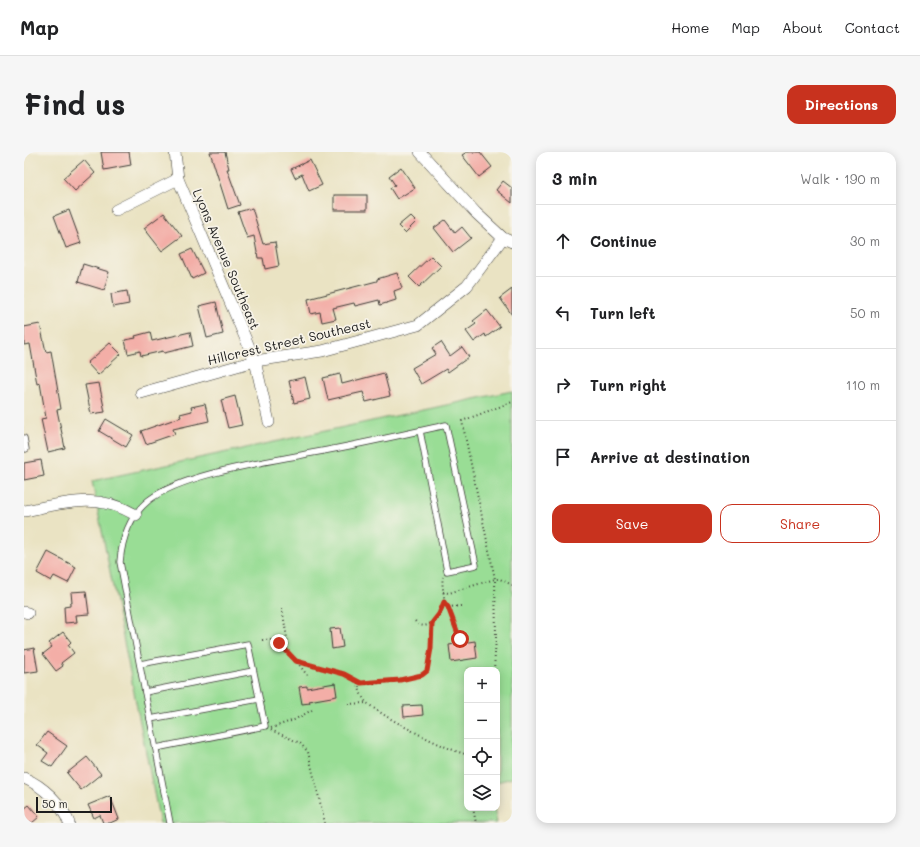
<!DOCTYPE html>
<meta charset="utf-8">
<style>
:root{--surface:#fff;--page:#f6f6f6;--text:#202124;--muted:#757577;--line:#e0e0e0;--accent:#c8321e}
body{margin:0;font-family:Mali,sans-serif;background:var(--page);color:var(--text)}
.controls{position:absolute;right:12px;bottom:12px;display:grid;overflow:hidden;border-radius:8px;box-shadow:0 2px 10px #0003}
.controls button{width:36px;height:36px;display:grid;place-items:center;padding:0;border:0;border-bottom:1px solid var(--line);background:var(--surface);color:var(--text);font:20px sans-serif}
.scale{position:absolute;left:12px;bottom:10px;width:76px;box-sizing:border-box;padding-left:4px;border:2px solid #1c1c1c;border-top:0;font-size:11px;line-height:14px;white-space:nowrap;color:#1c1c1c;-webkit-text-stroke:3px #f7f3e8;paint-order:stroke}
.stop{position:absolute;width:12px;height:12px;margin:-9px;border:3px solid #c8321e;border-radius:50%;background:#fff}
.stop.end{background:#c8321e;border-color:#fff;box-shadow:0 1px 4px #0008}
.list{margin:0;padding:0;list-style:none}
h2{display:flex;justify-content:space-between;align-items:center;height:52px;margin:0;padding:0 16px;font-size:17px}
h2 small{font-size:13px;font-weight:400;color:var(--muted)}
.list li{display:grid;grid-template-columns:26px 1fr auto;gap:12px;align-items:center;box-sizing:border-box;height:72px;padding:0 16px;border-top:1px solid var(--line)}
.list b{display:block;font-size:15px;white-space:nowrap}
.list em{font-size:13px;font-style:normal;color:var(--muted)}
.actions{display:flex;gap:8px;padding:12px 16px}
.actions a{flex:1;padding:9px 0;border:1px solid var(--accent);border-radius:12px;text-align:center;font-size:14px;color:var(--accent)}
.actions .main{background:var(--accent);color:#fff}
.icon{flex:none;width:22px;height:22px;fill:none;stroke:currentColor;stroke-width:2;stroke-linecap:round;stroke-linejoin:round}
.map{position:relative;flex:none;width:488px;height:671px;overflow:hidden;border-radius:12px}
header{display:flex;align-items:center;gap:24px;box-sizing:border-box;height:56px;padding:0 20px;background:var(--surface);border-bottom:1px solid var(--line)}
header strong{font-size:19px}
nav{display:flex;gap:22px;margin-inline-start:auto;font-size:14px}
.intro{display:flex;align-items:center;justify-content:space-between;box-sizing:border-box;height:96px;padding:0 24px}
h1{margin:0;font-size:28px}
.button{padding:10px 18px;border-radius:12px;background:var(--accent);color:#fff;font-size:14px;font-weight:700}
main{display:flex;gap:24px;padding:0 24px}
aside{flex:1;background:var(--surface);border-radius:12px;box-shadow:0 2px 10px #0003}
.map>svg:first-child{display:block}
.green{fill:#99dd95;stroke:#5a7c58}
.building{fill:#f3aea7}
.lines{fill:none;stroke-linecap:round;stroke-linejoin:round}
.lane-casing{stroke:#3b3a35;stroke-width:7}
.street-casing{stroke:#3b3a35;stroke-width:12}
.path{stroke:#3b3a35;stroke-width:2;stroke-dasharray:1 3;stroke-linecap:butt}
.lane{stroke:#fff;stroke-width:5.5}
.street{stroke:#fff;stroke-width:11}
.route{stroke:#c8321e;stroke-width:5}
.labels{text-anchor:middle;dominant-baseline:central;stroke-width:3.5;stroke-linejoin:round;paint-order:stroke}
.street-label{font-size:13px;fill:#1c1c1c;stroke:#f7f3e8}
</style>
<header>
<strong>Map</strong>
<nav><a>Home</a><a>Map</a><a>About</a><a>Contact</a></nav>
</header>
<div class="intro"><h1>Find us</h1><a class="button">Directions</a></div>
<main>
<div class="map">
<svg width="488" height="671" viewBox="0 0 488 671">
<rect width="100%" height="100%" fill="#f7f3e8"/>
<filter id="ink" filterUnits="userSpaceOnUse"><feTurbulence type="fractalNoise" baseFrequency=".025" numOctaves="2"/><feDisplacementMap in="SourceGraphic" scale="8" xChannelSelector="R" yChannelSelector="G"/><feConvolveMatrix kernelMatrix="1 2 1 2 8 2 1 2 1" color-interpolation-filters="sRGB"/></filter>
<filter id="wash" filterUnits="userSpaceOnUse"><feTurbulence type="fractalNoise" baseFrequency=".012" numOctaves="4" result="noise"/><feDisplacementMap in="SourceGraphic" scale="16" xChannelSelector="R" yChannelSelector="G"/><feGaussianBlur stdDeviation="0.9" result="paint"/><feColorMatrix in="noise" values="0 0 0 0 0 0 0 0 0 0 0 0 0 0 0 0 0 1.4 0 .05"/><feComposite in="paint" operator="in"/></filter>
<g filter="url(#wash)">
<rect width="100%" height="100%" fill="#eae3c3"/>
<path class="green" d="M 488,239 L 488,626 L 473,630 L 473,518 L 443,518 L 443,656 L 470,656 L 473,671 L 136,671 L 68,329 Z"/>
<g id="blocks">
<g class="building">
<path d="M 77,0 L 105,0 L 107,13 L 80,18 Z"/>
<path d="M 186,0 L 201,0 L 205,17 L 203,17 L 216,53 L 204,57 Z"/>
<path d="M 443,0 L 456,0 L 468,15 L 455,25 L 438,3 Z"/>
<path d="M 60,8 L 71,21 L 51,39 L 39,26 Z"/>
<path d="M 286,8 L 298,33 L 285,39 L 278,22 L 271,26 L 267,17 Z"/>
<path d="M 377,15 L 391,36 L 373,47 L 366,36 L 371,33 L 365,24 Z"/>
<path d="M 479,29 L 488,36 L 488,51 L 472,38 Z"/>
<rect x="310" y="43" width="33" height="15"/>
<path d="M 228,56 L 239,92 L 251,90 L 255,114 L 241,117 L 239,106 L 234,106 L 230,84 L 223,86 L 214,60 Z"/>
<path d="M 45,58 L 57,91 L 42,96 L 30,64 Z"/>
<path d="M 140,61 L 158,84 L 138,99 L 120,76 Z"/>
<path d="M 386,64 L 392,70 L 381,81 L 374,74 Z"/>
<path d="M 421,68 L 431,81 L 438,75 L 447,86 L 429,100 L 410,76 Z"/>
<path d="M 168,97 L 180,121 L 168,127 L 157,102 Z"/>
<path d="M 407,104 L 417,114 L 395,135 L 385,125 Z"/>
<path d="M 59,112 L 85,120 L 80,138 L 54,130 Z"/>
<path d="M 373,121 L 378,136 L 370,139 L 372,148 L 356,153 L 355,148 L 331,154 L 330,151 L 309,156 L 312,167 L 298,170 L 296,160 L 287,162 L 284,147 L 353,129 L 353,127 Z"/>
<path d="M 488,137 L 488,163 L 476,146 Z"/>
<path d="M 103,139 L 105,152 L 89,155 L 87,142 Z"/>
<path d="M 192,150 L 199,182 L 183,186 L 175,154 Z"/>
<path d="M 463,158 L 476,175 L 462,185 L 461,182 L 450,190 L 442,179 L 452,172 L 449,169 Z"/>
<path d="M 16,172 L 22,200 L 27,199 L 37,257 L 33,258 L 41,296 L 24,300 L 17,267 L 22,266 L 16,231 L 13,232 L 6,192 L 0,193 L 0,175 Z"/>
<path d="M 126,180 L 128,189 L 166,180 L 169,194 L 140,201 L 139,199 L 117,204 L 116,199 L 104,202 L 101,188 L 112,186 L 111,184 Z"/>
<path d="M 417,190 L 426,204 L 438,195 L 445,205 L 424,220 L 422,217 L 397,232 L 388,216 L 412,202 L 408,196 Z"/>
<path d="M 86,191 L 97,202 L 74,223 L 63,211 Z"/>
<path d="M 360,221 L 366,244 L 342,250 L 339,240 L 304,248 L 299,226 L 316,222 L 318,232 Z"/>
<path d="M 281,225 L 286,247 L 270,251 L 265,229 Z"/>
<path d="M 75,231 L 81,260 L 67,262 L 61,233 Z"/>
<path d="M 211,244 L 218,273 L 204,276 L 197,248 Z"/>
<path d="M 181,252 L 185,269 L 149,277 L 151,282 L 122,292 L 117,279 L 157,265 L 156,262 L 168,259 L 167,255 Z"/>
<path d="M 82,267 L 109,283 L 102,295 L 75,279 Z"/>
<path d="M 17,308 L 20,324 L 0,328 L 0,311 Z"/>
<path d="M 24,400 L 52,415 L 44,431 L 30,424 L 27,429 L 13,421 Z"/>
<path d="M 62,439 L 65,462 L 52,463 L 53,470 L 41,471 L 40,455 L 46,454 L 46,451 L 48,451 L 47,440 Z"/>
<path d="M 316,476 L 319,495 L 308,497 L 306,477 Z"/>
<path d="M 39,480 L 47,490 L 44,493 L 50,501 L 37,511 L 39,514 L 32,519 L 19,502 L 28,495 L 25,491 Z"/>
<path d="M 451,489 L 453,506 L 427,510 L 425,493 Z"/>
<path d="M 10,496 L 14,519 L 0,521 L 0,498 Z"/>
<path d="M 311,531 L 313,544 L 285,549 L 286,551 L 278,552 L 275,535 L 283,534 L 283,536 Z"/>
<path d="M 398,553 L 399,563 L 380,565 L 379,554 Z"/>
<path d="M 23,580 L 43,594 L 28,615 L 18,609 L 24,601 L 13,593 Z"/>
<path d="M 63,605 L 77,622 L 57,638 L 43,621 Z"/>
<path d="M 86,644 L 95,667 L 86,671 L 79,671 L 76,663 L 70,666 L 64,653 Z"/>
<path d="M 5,653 L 15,665 L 8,671 L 0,671 L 0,657 Z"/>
</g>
</g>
</g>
<g filter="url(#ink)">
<use href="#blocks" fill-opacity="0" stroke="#3b3a35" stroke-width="1"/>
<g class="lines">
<g class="lane-casing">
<g id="lane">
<path d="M 0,286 L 2,297"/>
<path d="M 116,512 L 224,492 L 241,574 L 132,596"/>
<path d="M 121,540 L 229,519"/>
<path d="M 126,567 L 235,547"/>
<path d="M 146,671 L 96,410 C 98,386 105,364 125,348 C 161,321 243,310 288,301 C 333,293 377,283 422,273 L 452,413 L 423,419 L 396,279"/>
</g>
</g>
<g class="street-casing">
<g id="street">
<path d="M 151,0 L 154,27 L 231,209 L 245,270"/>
<path d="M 396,0 L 452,61 L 479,86 L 488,90"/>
<path d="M 92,58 L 154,27"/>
<path d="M 117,241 L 231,209 L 298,199 L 394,173 L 443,134 L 479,86"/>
<path d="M 0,359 C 41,351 73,340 112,363"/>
<path d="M 0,460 L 4,461"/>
<path d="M 0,626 C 19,634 38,652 45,671"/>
</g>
</g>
<g class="path">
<path d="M 419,440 L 425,441 L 471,427 L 476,427 L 488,433"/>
<path d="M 420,450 L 424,455 L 436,487"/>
<path d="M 424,455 L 437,454"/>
<path d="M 258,456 L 264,492 L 262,497"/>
<path d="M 391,469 C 403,483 418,462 420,451 C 421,442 417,434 419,425"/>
<path d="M 238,488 C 260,486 259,501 273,509 C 287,517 304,516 318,521 C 325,524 330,530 337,531 C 348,533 395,527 403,519 L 407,496 L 408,471"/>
<path d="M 273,510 L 283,523"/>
<path d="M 470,518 L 472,485 L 471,427 L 438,269 L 488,250"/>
<path d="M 334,530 C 335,537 337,544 342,550 C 355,563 424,599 442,602"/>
<path d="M 324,552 L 343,551"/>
<path d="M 247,576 L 270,568 L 288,558"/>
<path d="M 247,578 L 276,591 L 284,600 L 301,671"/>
<path d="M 443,587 L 443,607"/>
<path d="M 449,656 L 452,671"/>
</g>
<use href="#lane" class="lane"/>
<use href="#street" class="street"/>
</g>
</g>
<g class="lines" filter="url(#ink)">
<path class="route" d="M 255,491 L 272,509 L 320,522 L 337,531 L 376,528 L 398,523 L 403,519 L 407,496 L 408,471 L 415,462 L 420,450 L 424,455 L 436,487"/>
</g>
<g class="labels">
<g class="street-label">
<text transform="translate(203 107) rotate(67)">Lyons Avenue Southeast</text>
<text transform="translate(265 189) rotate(-13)">Hillcrest Street Southeast</text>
</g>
</g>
</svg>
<div class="controls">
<button>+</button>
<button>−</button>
<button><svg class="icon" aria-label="locate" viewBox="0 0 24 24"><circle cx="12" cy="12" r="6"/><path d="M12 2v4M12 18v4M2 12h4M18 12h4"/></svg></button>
<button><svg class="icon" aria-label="layers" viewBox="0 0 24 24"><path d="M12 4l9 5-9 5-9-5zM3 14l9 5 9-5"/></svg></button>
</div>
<div class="scale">50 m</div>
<div class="stop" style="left:436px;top:487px"></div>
<div class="stop end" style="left:255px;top:491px"></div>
</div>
<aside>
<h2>3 min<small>Walk · 190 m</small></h2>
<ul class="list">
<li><svg class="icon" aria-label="ahead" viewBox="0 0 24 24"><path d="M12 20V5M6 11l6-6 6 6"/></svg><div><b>Continue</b></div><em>30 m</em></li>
<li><svg class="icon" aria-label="left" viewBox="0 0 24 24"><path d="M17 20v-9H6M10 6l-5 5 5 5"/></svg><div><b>Turn left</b></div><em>50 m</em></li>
<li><svg class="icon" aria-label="right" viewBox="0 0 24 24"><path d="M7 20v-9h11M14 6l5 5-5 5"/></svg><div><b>Turn right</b></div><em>110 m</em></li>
<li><svg class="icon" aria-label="arrive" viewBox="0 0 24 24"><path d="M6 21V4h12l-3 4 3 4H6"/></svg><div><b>Arrive at destination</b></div></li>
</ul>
<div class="actions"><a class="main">Save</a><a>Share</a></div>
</aside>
</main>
